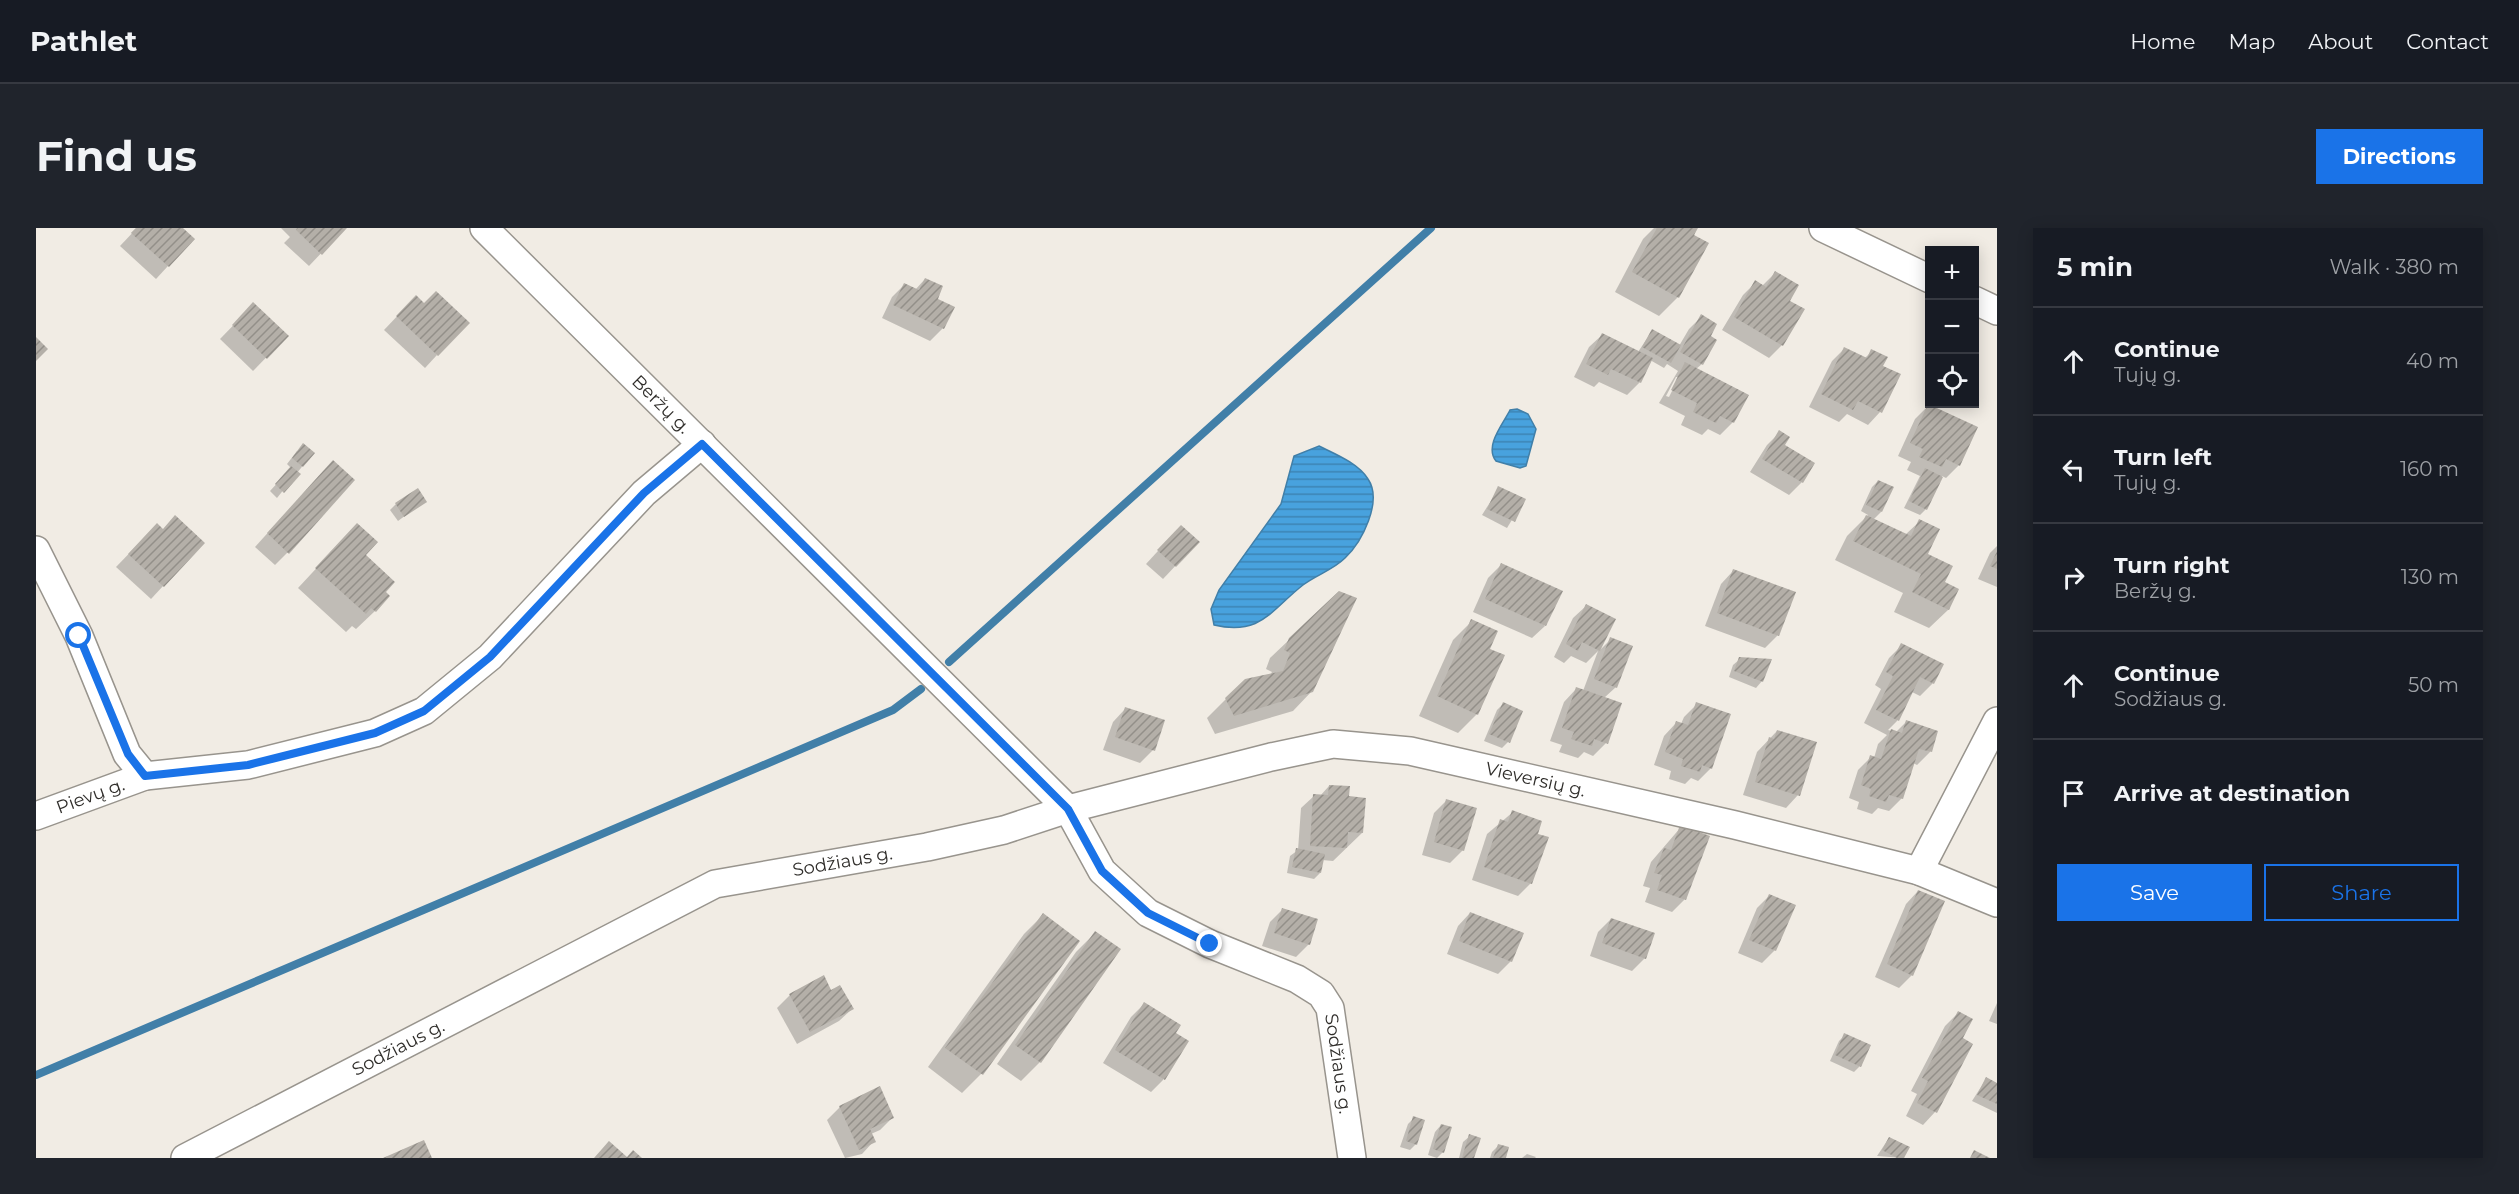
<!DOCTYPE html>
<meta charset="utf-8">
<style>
:root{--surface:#171b24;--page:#20242c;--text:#f1f3f6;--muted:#9ea1a6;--line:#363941;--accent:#1a73e8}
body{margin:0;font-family:Montserrat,sans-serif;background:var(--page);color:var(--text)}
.controls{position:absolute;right:18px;top:18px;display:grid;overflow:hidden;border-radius:0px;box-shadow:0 3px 15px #0003}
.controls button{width:54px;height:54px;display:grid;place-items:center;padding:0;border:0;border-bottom:2px solid var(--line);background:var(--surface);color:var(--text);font:30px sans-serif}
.stop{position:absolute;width:18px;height:18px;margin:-14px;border:4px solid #1a73e8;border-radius:50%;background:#fff}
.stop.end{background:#1a73e8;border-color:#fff;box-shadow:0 2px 6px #0008}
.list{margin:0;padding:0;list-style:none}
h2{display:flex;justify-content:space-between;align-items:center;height:78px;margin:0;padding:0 24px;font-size:26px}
h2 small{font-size:20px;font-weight:400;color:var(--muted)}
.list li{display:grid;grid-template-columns:39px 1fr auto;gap:18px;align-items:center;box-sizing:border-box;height:108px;padding:0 24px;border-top:2px solid var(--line)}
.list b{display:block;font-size:22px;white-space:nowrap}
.list p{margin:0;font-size:20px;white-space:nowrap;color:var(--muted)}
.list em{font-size:20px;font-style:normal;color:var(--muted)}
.actions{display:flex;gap:12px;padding:18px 24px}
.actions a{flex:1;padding:14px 0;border:2px solid var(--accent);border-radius:0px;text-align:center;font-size:21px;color:var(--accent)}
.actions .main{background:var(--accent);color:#fff}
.icon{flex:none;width:33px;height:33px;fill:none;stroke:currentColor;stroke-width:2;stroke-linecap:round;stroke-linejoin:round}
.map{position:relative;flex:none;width:1961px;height:930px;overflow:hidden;border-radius:0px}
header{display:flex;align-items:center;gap:36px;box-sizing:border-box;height:84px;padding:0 30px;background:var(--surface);border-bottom:2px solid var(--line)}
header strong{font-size:28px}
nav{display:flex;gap:33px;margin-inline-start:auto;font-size:21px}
.intro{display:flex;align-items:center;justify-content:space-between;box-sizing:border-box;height:144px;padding:0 36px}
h1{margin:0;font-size:42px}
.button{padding:15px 27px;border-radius:0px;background:var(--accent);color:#fff;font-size:21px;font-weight:700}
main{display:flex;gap:36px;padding:0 36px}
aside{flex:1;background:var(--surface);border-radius:0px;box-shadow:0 3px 15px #0003}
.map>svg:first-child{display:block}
.water{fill:url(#water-rules);stroke:#417fa8;stroke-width:1.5}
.shadow{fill:#0003;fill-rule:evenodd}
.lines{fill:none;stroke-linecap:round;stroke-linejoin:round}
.stream{stroke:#417fa8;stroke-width:8}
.building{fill:url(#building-hatch)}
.street-casing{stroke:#98948d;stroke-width:30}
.street{stroke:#fff;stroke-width:27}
.route{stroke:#1a73e8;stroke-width:8}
.labels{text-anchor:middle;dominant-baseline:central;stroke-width:5;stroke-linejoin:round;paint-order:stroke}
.street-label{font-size:18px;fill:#302e2b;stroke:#f1ece4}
</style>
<header>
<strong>Pathlet</strong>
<nav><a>Home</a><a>Map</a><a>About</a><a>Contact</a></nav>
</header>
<div class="intro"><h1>Find us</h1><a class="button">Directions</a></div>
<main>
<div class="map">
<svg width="1961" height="930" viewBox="0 0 1961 930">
<defs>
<pattern id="water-rules" width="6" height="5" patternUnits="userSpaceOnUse" patternTransform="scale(1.5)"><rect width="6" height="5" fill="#48a2de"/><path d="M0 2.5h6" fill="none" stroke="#3c84b4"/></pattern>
<pattern id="building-hatch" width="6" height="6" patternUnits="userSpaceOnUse" patternTransform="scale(1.5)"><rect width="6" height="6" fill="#b4afa8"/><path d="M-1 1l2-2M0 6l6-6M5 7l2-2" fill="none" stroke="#938f89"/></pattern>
</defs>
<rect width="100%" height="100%" fill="#f1ece4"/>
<g class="water">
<path d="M 1481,181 L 1492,186 L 1500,201 L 1490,238 L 1484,240 L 1460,233 C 1448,218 1467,196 1474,182 Z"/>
<path d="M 1283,218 C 1299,226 1322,235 1332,251 C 1347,273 1326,314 1309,330 C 1297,342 1280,347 1267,357 C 1235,382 1225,408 1178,397 L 1175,381 L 1183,362 L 1245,276 L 1258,228 Z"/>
</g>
<g class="shadow">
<path d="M 101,0 L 145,0 L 132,38 L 120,51 L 84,18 Z"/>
<path d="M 245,0 L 309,0 L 273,38 L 248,15 L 254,9 Z"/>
<path d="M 1618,0 L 1660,0 L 1642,69 L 1623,88 L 1579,64 L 1607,11 Z"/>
<path d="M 1739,45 L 1752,74 L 1767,81 L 1746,117 L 1733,130 L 1686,102 L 1707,67 L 1720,54 L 1726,58 Z"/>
<path d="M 889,51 L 907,100 L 894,113 L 846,90 L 856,69 L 868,57 L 879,62 Z"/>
<path d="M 218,76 L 251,108 L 217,143 L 184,111 Z"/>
<path d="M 367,82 L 401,127 L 389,140 L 348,102 Z"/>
<path d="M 1666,88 L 1673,108 L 1666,136 L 1660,141 L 1697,194 L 1684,207 L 1672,201 L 1666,207 L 1645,197 L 1649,188 L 1623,175 L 1642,143 L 1631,136 L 1628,140 L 1614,132 L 1604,154 L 1591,167 L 1563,154 L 1558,159 L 1538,149 L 1553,119 L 1566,107 L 1602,124 L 1616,103 L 1643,118 L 1653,101 ZM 1640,149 L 1643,149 L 1633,169 L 1630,168 Z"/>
<path d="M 1808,121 L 1828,131 L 1836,123 L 1845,139 L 1863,147 L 1844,184 L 1832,197 L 1811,186 L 1803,194 L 1773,179 L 1796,133 Z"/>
<path d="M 1892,178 L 1923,237 L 1910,250 L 1906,248 L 1890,281 L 1884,287 L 1868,280 L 1884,248 L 1871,242 L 1875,234 L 1862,228 L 1879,191 Z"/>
<path d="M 1744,204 L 1747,218 L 1766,254 L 1753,267 L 1714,244 L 1731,217 Z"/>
<path d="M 261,223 L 277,225 L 241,270 L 234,263 L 255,240 L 251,236 Z"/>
<path d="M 284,247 L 252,324 L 239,337 L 219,319 Z"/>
<path d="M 1842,253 L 1845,284 L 1837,292 L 1869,307 L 1884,293 L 1890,326 L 1907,355 L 1921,362 L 1912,382 L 1893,400 L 1858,384 L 1867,365 L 1799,332 L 1811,308 L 1832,287 L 1825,283 L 1836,259 Z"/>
<path d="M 1463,260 L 1488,272 L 1471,300 L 1446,287 Z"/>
<path d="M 389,273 L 362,293 L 354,282 L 360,276 Z"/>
<path d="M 126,302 L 167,315 L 115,371 L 80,339 L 108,310 Z"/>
<path d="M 1133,311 L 1162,314 L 1127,351 L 1110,336 Z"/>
<path d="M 303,316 L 328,327 L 348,364 L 339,383 L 320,401 L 316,398 L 310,404 L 262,360 Z"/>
<path d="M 1961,318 L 1961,359 L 1942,351 L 1954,325 Z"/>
<path d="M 1465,337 L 1509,398 L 1496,410 L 1437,384 L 1452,350 Z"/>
<path d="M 1697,343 L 1742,407 L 1729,420 L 1669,398 L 1685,356 Z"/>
<path d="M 1550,378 L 1564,422 L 1575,411 L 1580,459 L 1568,470 L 1570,515 L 1557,528 L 1548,524 L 1542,530 L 1523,524 L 1526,517 L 1514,513 L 1528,474 L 1540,461 L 1547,463 L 1562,423 L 1550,435 L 1535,428 L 1528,435 L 1518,429 L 1537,390 Z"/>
<path d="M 1436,393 L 1452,421 L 1441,486 L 1422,505 L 1383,488 L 1417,412 Z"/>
<path d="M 1254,411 L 1276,463 L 1257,483 L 1179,506 L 1171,490 L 1190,471 L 1234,447 L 1236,444 L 1230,441 L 1234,430 Z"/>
<path d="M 1866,417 L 1897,455 L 1884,468 L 1876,464 L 1861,493 L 1852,502 L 1860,504 L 1870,494 L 1900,504 L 1894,524 L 1881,537 L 1877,535 L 1866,570 L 1853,583 L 1842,580 L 1836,586 L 1821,581 L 1823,574 L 1813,570 L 1822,542 L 1835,529 L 1838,530 L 1842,516 L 1851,507 L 1828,495 L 1845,461 L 1839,457 L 1853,430 Z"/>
<path d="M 1704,431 L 1726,453 L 1720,460 L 1693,449 L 1697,437 Z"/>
<path d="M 1467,476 L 1472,514 L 1466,520 L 1448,513 L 1461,482 Z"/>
<path d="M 1661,476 L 1675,540 L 1662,553 L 1655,550 L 1649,556 L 1633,551 L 1635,543 L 1618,537 L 1628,508 L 1640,495 L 1645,496 L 1648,489 Z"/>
<path d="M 1089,481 L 1117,522 L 1104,535 L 1067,522 L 1077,494 Z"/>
<path d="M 1741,503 L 1762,567 L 1750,580 L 1707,567 L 1721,524 Z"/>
<path d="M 1293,558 L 1311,570 L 1326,605 L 1297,633 L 1286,632 L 1284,645 L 1278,651 L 1251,645 L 1254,628 L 1262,622 L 1265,580 L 1278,568 L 1284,568 Z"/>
<path d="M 1411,572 L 1427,622 L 1414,635 L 1386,627 L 1398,585 Z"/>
<path d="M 1477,584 L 1500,607 L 1495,655 L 1482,668 L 1436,652 L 1451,606 Z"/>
<path d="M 1645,599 L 1649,671 L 1636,684 L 1609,674 L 1614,660 L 1607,658 L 1615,634 Z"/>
<path d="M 1882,663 L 1876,747 L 1863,760 L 1839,749 L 1870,676 Z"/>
<path d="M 1733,668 L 1739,722 L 1726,735 L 1702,725 L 1721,680 Z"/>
<path d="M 1247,681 L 1273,716 L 1260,729 L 1226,718 L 1234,694 Z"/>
<path d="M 1434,685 L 1475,733 L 1462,746 L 1411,726 L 1422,698 Z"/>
<path d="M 1007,687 L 1042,713 L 945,846 L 926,865 L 892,839 L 988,706 Z"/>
<path d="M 1575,691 L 1609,730 L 1596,743 L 1554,728 L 1562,704 Z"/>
<path d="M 1059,705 L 1004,834 L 985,853 L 961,836 L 1040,724 Z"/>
<path d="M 795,764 L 816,781 L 803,793 L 761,816 L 741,780 L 754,767 Z"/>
<path d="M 1961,775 L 1961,796 L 1953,793 Z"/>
<path d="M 1108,776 L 1138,805 L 1151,813 L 1127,852 L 1115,864 L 1067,835 L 1095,789 Z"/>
<path d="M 1922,785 L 1925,811 L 1899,884 L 1887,897 L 1870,888 L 1881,866 L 1875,863 L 1909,798 Z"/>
<path d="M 1809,807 L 1824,838 L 1818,844 L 1794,833 L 1803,813 Z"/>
<path d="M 1950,851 L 1961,856 L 1961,885 L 1936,873 Z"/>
<path d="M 804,879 L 857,889 L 844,902 L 835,906 L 838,913 L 826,926 L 809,930 L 791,892 Z"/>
<path d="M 1378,890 L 1380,916 L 1374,922 L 1364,919 L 1372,896 Z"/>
<path d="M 1405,897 L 1407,924 L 1401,930 L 1392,927 L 1399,904 Z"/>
<path d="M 1434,908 L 1437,930 L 1423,930 L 1427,914 Z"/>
<path d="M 1853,910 L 1867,930 L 1841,928 Z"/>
<path d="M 1462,918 L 1468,930 L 1454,930 L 1456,924 Z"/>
<path d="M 1491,926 L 1500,929 L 1499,930 L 1486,930 Z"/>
</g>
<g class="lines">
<g class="stream">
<path d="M 913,434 L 1395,0"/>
<path d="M 0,847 L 857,482 L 885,461"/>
</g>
</g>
<g class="building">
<path d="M 100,0 L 147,0 L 159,11 L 133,39 L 95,5 Z"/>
<path d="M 261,0 L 311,0 L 286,27 L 260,2 Z"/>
<path d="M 1621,0 L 1662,0 L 1658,7 L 1673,15 L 1643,70 L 1596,44 Z"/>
<path d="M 1739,43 L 1763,57 L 1754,73 L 1769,81 L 1747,118 L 1698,89 L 1719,52 L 1730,59 Z"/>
<path d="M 889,50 L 907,58 L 902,71 L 919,79 L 908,101 L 857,77 L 868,55 L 883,62 Z"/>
<path d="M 400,63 L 434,95 L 402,128 L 360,88 L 380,67 L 388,75 Z"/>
<path d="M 217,74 L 253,108 L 231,131 L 196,97 Z"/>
<path d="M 1665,86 L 1681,96 L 1675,108 L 1681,112 L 1667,137 L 1644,124 Z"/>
<path d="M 1616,101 L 1645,117 L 1635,135 L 1606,119 Z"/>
<path d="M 1566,105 L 1617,130 L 1605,155 L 1575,141 L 1572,147 L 1550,136 Z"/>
<path d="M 0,109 L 12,121 L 0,133 Z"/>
<path d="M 1808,119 L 1831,130 L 1835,121 L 1852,129 L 1847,138 L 1865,146 L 1846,185 L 1822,173 L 1817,182 L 1785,166 Z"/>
<path d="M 1649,134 L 1713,167 L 1698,195 L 1684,188 L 1680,195 L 1657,184 L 1661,175 L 1635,162 Z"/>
<path d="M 1892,176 L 1942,199 L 1924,238 L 1910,231 L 1906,239 L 1883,229 L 1887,221 L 1874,215 Z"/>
<path d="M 1743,202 L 1754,209 L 1749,217 L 1779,235 L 1767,255 L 1726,231 Z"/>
<path d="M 267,215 L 279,225 L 267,239 L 256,230 Z"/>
<path d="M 297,232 L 319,252 L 253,326 L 231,305 Z"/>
<path d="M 255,238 L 265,246 L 248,265 L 239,256 Z"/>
<path d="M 1889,240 L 1907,249 L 1891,282 L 1873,273 Z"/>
<path d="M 1842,252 L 1858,259 L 1846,284 L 1830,277 Z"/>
<path d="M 1462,258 L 1490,271 L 1479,294 L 1451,281 Z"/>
<path d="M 382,260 L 391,274 L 368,289 L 359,275 Z"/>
<path d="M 139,287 L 169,315 L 128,359 L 92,326 L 121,295 L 127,301 Z"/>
<path d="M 1830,287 L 1875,308 L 1883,291 L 1904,301 L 1892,326 L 1917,338 L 1909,354 L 1923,361 L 1913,382 L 1876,364 L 1885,346 L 1817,313 Z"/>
<path d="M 321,295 L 342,314 L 330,327 L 359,354 L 350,364 L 354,368 L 340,384 L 335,380 L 330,386 L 279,340 Z"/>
<path d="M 1145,297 L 1164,314 L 1140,339 L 1121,322 Z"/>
<path d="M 1961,323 L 1961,341 L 1954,338 Z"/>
<path d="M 1465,335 L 1527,363 L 1510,398 L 1449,371 Z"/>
<path d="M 1697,341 L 1760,364 L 1743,408 L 1681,385 Z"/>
<path d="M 1303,363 L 1321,370 L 1277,464 L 1198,488 L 1189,470 L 1209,451 L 1247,443 L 1254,425 L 1248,422 L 1253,410 Z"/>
<path d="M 1550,376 L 1580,391 L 1564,423 L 1546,414 L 1542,423 L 1530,416 Z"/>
<path d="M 1435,391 L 1462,403 L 1454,421 L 1469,427 L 1442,487 L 1401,468 Z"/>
<path d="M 1574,409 L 1597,418 L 1581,460 L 1558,451 Z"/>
<path d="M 1865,415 L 1908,436 L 1898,456 L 1884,449 L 1863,493 L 1840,482 L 1857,448 L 1850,444 Z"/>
<path d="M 1703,429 L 1736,431 L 1727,454 L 1698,443 Z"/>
<path d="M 1540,459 L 1586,475 L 1572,516 L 1558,511 L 1556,518 L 1535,511 L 1538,504 L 1526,500 Z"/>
<path d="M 1467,474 L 1487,483 L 1474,515 L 1453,506 Z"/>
<path d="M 1660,474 L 1695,486 L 1676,541 L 1666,537 L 1664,544 L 1645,538 L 1647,531 L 1629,524 L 1640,493 L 1652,497 Z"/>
<path d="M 1089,479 L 1129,492 L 1119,523 L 1079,509 Z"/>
<path d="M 1870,492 L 1902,503 L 1896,524 L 1883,521 L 1867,571 L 1853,567 L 1850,574 L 1833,568 L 1835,561 L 1825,557 L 1834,527 L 1845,531 L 1855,501 L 1866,505 Z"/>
<path d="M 1741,502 L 1781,514 L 1764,568 L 1719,554 L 1733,509 L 1738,511 Z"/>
<path d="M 1293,557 L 1314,558 L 1313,568 L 1330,570 L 1327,605 L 1312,604 L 1311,620 L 1274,618 L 1277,566 L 1292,567 Z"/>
<path d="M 1410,571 L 1441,580 L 1428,623 L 1398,614 Z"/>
<path d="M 1476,582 L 1506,593 L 1502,606 L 1513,609 L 1496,656 L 1448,639 L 1464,591 L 1472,594 Z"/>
<path d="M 1644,597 L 1674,608 L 1650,672 L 1621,662 L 1626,647 L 1618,645 L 1628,620 L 1635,622 Z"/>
<path d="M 1260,620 L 1289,626 L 1285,645 L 1256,639 Z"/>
<path d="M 1882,662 L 1909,673 L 1877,748 L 1851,736 Z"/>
<path d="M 1733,666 L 1760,677 L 1740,723 L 1713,712 Z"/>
<path d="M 1246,680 L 1282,691 L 1274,717 L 1238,705 Z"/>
<path d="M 1434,684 L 1488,705 L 1476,734 L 1423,713 Z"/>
<path d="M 1007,685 L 1044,713 L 947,847 L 909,820 Z"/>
<path d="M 1575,690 L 1619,705 L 1610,731 L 1566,715 Z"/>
<path d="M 1059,703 L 1085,721 L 1005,835 L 979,817 Z"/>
<path d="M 788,747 L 795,762 L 804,757 L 818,781 L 774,804 L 753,766 Z"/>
<path d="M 1108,774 L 1145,797 L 1140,805 L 1153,813 L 1129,852 L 1079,822 Z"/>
<path d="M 1922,783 L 1937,791 L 1927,810 L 1937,816 L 1901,885 L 1881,875 L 1892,853 L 1886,850 Z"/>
<path d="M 1808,805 L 1835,817 L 1825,839 L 1799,827 Z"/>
<path d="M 1950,849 L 1961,855 L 1961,876 L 1941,867 Z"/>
<path d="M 844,858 L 858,890 L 834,901 L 840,914 L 823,922 L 803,878 Z"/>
<path d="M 1377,888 L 1389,892 L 1381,917 L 1370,913 Z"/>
<path d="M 1405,896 L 1416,899 L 1408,925 L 1397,921 Z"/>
<path d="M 1433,906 L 1445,910 L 1438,930 L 1426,930 Z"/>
<path d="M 1853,909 L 1874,919 L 1868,930 L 1861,930 L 1846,922 Z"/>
<path d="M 388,912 L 396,930 L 347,930 Z"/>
<path d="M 573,913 L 591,929 L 597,922 L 606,930 L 558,930 Z"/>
<path d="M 1462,916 L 1473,919 L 1470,930 L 1457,930 Z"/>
<path d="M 1938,922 L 1954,930 L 1934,930 Z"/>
</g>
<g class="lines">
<g class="street-casing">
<g id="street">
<path id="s1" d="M 448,0 L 1032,581 L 1066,643 L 1112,685 L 1174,716 L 1261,751 L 1285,766 L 1294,780 L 1316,930"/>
<path d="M 1787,0 L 1894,51"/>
<path d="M 1938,72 L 1961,83"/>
<path d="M 0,322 L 43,408 L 91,526 L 109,548 L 212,537 L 339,505 L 388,483 L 454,429 L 608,265 L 666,216"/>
<path id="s2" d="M 0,588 L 109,548"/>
<path d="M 1883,643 L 1961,493"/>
<path id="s3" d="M 149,930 L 679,656 L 891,619 L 968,602 L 1032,581 L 1235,529 L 1297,516 L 1374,523 L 1699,597 L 1883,643 L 1961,675"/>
</g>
</g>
<use href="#street" class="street"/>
</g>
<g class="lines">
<path class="route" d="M 43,408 L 92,526 L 109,548 L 212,537 L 339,505 L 388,483 L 454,429 L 608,265 L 666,216 L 1032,581 L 1066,643 L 1112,685 L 1174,716"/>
</g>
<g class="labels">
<g class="street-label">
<text stroke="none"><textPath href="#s1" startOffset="250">Beržų g.</textPath></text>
<text stroke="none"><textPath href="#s3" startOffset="1437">Vieversių g.</textPath></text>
<text stroke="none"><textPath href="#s2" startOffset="58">Pievų g.</textPath></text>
<text stroke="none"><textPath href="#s3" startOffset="726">Sodžiaus g.</textPath></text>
<text stroke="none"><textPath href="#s3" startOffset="240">Sodžiaus g.</textPath></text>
<text stroke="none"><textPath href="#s1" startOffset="1221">Sodžiaus g.</textPath></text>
</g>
</g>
</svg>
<div class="controls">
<button>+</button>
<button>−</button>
<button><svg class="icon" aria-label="locate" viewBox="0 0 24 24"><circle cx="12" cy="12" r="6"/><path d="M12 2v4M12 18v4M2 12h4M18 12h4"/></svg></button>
</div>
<div class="stop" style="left:43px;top:408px"></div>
<div class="stop end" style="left:1174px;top:716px"></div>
</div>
<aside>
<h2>5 min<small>Walk · 380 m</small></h2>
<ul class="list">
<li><svg class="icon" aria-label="ahead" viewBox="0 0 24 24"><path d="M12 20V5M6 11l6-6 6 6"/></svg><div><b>Continue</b><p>Tujų g.</p></div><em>40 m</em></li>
<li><svg class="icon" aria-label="left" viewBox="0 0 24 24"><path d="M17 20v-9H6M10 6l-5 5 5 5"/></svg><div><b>Turn left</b><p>Tujų g.</p></div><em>160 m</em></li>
<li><svg class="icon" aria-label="right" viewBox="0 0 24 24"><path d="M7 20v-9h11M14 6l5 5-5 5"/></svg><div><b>Turn right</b><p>Beržų g.</p></div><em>130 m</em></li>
<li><svg class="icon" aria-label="ahead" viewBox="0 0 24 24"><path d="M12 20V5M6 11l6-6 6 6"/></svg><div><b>Continue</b><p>Sodžiaus g.</p></div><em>50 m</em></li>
<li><svg class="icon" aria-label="arrive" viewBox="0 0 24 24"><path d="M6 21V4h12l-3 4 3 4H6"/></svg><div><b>Arrive at destination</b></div></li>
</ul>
<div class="actions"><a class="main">Save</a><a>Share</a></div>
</aside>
</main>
